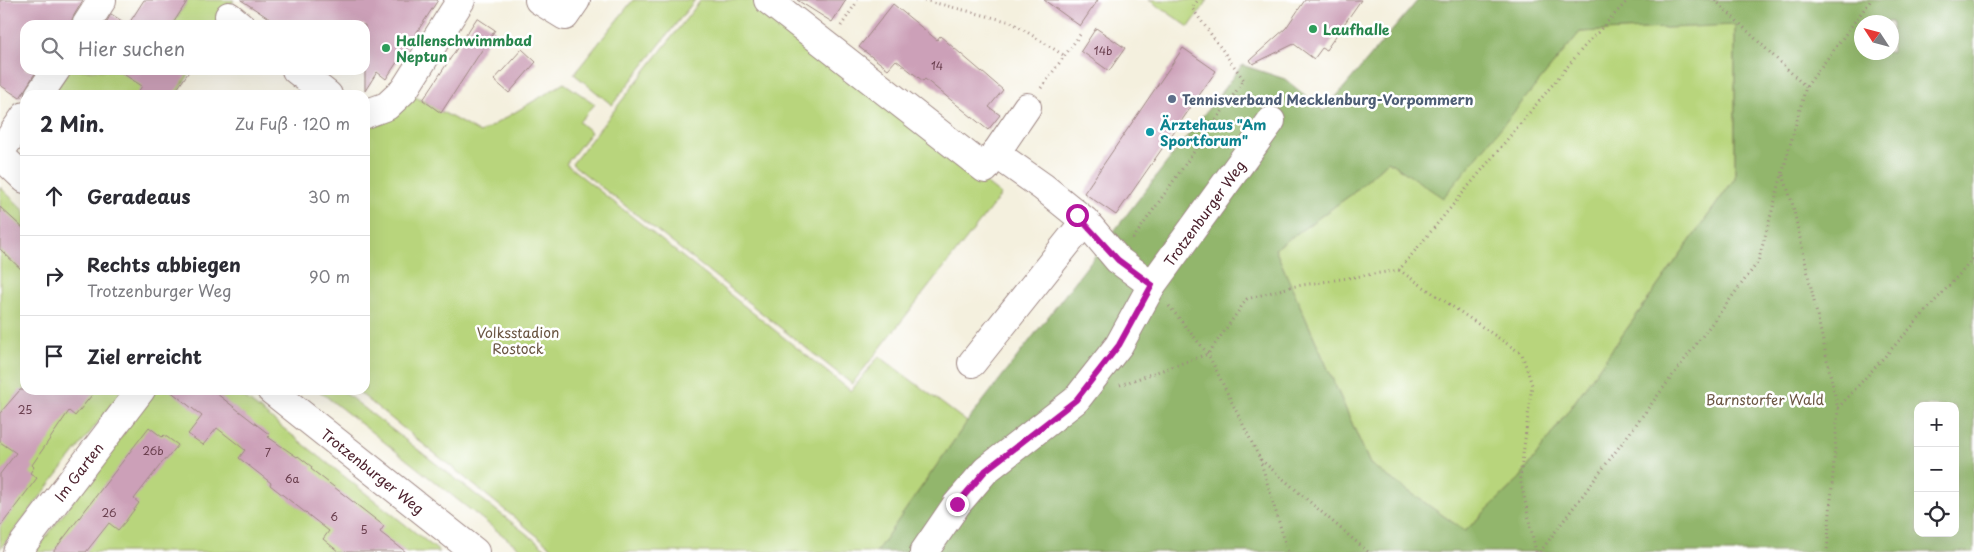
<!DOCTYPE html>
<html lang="de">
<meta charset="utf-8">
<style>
:root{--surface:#fff;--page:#f2f2f3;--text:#2b2b33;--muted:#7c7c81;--line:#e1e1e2}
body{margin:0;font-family:"Playpen Sans",sans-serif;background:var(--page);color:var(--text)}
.controls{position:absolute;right:15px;bottom:15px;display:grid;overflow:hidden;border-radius:10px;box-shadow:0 5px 20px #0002}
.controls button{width:45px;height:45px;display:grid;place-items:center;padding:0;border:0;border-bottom:1px solid var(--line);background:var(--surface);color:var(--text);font:25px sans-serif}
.compass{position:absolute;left:1854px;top:15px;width:45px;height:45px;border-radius:50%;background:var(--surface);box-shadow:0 5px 20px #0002;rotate:306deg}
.stop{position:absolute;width:15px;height:15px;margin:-11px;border:4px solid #b5179e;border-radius:50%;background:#fff}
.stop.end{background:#b5179e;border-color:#fff;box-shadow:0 1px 5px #0008}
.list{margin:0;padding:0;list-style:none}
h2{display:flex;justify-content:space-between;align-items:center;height:65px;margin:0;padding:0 20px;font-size:21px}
h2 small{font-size:16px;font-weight:400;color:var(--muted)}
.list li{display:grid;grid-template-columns:32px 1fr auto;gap:15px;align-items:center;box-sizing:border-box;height:80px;padding:0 20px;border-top:1px solid var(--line)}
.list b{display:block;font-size:19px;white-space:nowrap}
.list p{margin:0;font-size:16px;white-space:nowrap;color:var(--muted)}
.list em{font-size:16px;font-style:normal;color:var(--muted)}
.icon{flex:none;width:28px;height:28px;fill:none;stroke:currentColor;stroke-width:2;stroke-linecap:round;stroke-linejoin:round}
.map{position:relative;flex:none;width:1974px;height:552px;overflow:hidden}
.search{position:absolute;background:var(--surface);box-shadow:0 5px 20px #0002;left:20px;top:20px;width:350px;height:55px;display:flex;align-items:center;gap:12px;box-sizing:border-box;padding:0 18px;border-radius:15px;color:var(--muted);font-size:19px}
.panel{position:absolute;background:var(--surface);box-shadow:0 5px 20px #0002;left:20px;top:90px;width:350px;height:305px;border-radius:15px}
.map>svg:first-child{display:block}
.green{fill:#b8d57c;stroke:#817a54}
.forest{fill:#92b66c;stroke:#6e6a4c;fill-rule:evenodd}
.building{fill:#cca0b8}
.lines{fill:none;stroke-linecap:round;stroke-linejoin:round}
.minor-casing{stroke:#9f8884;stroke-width:30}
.path{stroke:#9f8884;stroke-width:3;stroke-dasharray:1 4;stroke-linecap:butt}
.minor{stroke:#fff;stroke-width:28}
.route{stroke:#b5179e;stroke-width:6}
.leisure-dot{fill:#2e9e5b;stroke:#fff;stroke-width:2}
.service-dot{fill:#5c6f8a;stroke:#fff;stroke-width:2}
.culture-dot{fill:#0f9aa8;stroke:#fff;stroke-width:2}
.labels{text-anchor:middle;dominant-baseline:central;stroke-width:5;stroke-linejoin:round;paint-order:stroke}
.number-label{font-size:11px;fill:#6a3f4e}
.leisure-label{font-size:14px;font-weight:bold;fill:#27864d;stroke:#fff;text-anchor:start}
.service-label{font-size:14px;font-weight:bold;fill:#4e5e75;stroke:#fff;text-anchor:start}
.culture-label{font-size:14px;font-weight:bold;fill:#0d838f;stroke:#fff;text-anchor:start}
.street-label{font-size:14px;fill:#4a1f2b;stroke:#fff}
.park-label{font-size:14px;fill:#6b5643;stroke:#fff}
</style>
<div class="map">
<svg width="1974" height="552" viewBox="0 0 1974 552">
<rect width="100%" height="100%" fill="#fff"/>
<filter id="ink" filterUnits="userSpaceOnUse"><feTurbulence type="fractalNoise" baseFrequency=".02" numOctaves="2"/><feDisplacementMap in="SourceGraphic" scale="10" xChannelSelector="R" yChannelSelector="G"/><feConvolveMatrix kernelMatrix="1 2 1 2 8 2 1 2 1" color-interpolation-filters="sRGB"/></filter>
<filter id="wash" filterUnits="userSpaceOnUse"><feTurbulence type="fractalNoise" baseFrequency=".0096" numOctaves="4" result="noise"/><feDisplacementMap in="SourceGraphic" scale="20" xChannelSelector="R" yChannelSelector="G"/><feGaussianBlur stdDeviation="1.12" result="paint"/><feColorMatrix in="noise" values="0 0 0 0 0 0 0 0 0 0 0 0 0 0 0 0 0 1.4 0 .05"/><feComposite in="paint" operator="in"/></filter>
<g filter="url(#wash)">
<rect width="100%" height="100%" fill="#f4f0de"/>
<g class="green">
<path d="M 188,0 L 234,0 L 219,25 L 172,25 Z"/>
<path d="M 633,0 L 695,0 L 612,105 L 574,74 Z"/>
<path d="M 701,0 L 753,0 L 1001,195 L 852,384 L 572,164 Z"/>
<path d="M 1149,0 L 1208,0 L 1189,27 Z"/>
<path d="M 1735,24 L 1735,178 L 1520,478 L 1465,531 L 1370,464 L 1275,249 L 1352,194 L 1388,161 L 1443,197 L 1580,32 Z"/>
<path d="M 62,70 L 192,70 L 176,95 L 46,95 Z"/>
<path d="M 564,83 L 595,104 L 579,122 L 591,132 L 566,164 L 851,391 L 879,356 L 967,422 L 876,552 L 557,552 L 356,390 L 365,390 L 365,123 L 412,95 L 480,133 Z"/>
<path d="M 0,187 L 25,211 L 25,390 L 123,390 L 0,549 Z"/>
<path d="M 156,390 L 235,390 L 440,552 L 35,552 Z"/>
<path d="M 318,390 L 341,390 L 550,552 L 524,552 Z"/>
</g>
<path class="forest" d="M 1418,0 L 1974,0 L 1974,552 L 876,552 L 967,422 L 1242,65 L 1285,79 L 1324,111 ZM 1862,22 L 1892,22 L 1892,52 L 1862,52 ZM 1735,25 L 1735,178 L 1520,478 L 1465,531 L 1370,464 L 1275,249 L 1352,194 L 1388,161 L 1443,198 L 1580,32 ZM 1918,406 L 1955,406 L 1955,533 L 1918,533 Z"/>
<g id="blocks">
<g class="building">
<path d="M 0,0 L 83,0 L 73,17 L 70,25 L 25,25 L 25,70 L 37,70 L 20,98 L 0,85 Z"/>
<path d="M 144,0 L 188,0 L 172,25 L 128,25 Z"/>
<path d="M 241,0 L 438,0 L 386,79 L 377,72 L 365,91 L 365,25 L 279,25 Z"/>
<path d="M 797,0 L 846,0 L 832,22 Z"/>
<path d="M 1044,0 L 1098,0 L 1080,26 Z"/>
<path d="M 1305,0 L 1361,0 L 1326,50 L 1322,48 L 1314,59 L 1294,44 L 1253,64 L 1250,60 L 1286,28 Z"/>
<path d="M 893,4 L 937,40 L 940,36 L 1003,90 L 989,107 L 1000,115 L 988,130 L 925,79 L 923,81 L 896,60 L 888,69 L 859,47 Z"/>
<path d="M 111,14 L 128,25 L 105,25 Z"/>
<path d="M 477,18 L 495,30 L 441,113 L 423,100 Z"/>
<path d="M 1096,28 L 1125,48 L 1109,71 L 1081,51 Z"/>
<path d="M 1183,48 L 1216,71 L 1116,215 L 1084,193 Z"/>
<path d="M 522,49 L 536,62 L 509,93 L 494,80 Z"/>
<path d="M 117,70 L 190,70 L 173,95 L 136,95 L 142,86 Z"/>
<path d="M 0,207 L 25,230 L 25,273 L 0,249 Z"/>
<path d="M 20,390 L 96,390 L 75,416 L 69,411 L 32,465 L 34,467 L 30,473 L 37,478 L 0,527 L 0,474 L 16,453 L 0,442 L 0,413 Z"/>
<path d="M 169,390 L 212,390 L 270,435 L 268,437 L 297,457 L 298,456 L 312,467 L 311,469 L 384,526 L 380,532 L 406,552 L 339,552 L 323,539 L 329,531 L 270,485 L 271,483 L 239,458 L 245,450 L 217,428 L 203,445 L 188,434 L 202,416 Z"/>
<path d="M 149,427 L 162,437 L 164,435 L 178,445 L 166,460 L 165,459 L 134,499 L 139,503 L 125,522 L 118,530 L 109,523 L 86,552 L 53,552 Z"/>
</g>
</g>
</g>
<g filter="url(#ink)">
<use href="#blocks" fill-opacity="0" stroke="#9f8884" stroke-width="1"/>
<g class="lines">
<g class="minor-casing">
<g id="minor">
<path d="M 539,0 L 565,16 L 576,0"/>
<path d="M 768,0 L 985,169 L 1027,107"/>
<path d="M 229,16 L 240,25"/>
<path d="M 86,25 L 102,0"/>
<path d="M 296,70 L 328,95"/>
<path d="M 39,95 L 56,70"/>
<path d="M 365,114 L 387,106 L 404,90 L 461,0"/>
<path d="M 0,152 L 25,116"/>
<path d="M 995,153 L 1043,187 L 1085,221 L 1118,260 L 1152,285"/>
<path d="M 0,155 L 25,179"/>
<path d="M 972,363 L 1085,221"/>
<path id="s1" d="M 271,390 L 475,552"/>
<path id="s2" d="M 17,552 L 141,390"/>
<path id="s3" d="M 924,552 L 957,504 L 986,470 L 1076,400 L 1119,345 L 1152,285 L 1271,121"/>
</g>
</g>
<g class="path">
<path d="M 924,0 L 1011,22 L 1065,56"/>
<path d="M 1715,0 L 1806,87"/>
<path d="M 841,26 L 858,0"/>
<path d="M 1041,88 L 1082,32"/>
<path d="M 1783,175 L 1792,202 L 1838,409 L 1827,552"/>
<path d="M 1133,239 L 1244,80 L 1192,8 L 1198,0"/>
<path d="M 1399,270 L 1522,354 L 1532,385 L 1520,478 L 1536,552"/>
<path d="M 1169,306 L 1208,354 L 1260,459 L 1368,552"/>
<path d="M 1120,385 L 1208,354 L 1247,299 L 1290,287 L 1399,270 L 1583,48 L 1628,0"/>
<path d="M 1838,408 L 1974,258"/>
<path d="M 1260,459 L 1288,552"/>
<path d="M 1540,552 L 1758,262 L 1806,87 L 1871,0"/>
</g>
<use href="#minor" class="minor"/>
</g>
</g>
<g class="lines" filter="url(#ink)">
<path class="route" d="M 957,504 L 986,470 L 1076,400 L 1119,345 L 1152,285 L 1118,260 L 1077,215"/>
</g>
<g class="leisure-dot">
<circle cx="1313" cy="29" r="5"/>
<circle cx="386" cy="48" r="5"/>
</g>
<circle class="service-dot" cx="1172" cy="99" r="5"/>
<circle class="culture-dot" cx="1150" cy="132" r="5"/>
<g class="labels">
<g class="number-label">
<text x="1103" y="50">14b</text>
<text x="937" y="65">14</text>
<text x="25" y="409">25</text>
<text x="153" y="450">26b</text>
<text x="268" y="452">7</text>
<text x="292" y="478">6a</text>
<text x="109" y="512">26</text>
<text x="334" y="516">6</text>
<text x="364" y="529">5</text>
</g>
<g class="leisure-label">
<text x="1323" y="29">Laufhalle</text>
<text x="396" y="40">Hallenschwimmbad<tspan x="396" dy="16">Neptun</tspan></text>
</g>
<g class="service-label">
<text x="1182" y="99">Tennisverband Mecklenburg-Vorpommern</text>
</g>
<g class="culture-label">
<text x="1160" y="124">Ärztehaus "Am<tspan x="1160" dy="16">Sportforum"</tspan></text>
</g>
<g class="street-label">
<text stroke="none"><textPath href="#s3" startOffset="444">Trotzenburger Weg</textPath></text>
<text stroke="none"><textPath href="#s2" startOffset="101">Im Garten</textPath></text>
<text stroke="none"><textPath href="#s1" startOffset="130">Trotzenburger Weg</textPath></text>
</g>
<g class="park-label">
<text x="518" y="332">Volksstadion<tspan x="518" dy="16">Rostock</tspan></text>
<text x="1765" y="399">Barnstorfer Wald</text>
</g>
</g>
</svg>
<div class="controls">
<button>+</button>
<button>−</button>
<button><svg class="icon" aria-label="locate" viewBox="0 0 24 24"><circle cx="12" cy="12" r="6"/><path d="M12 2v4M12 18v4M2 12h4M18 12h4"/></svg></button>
</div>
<svg class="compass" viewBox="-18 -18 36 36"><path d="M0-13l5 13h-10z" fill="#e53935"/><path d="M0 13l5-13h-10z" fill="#7c7c81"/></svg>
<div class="stop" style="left:1077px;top:215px"></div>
<div class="stop end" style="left:957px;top:504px"></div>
<div class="search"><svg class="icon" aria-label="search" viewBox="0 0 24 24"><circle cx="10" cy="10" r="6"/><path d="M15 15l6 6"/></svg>Hier suchen</div>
<section class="panel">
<h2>2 Min.<small>Zu Fuß · 120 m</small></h2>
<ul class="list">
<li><svg class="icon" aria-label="ahead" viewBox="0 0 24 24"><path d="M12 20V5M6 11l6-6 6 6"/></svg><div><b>Geradeaus</b></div><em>30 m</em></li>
<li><svg class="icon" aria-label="right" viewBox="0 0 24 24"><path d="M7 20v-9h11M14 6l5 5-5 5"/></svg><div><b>Rechts abbiegen</b><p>Trotzenburger Weg</p></div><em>90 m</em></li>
<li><svg class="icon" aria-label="arrive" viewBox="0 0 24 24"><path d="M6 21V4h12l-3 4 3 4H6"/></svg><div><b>Ziel erreicht</b></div></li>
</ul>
</section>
</div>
